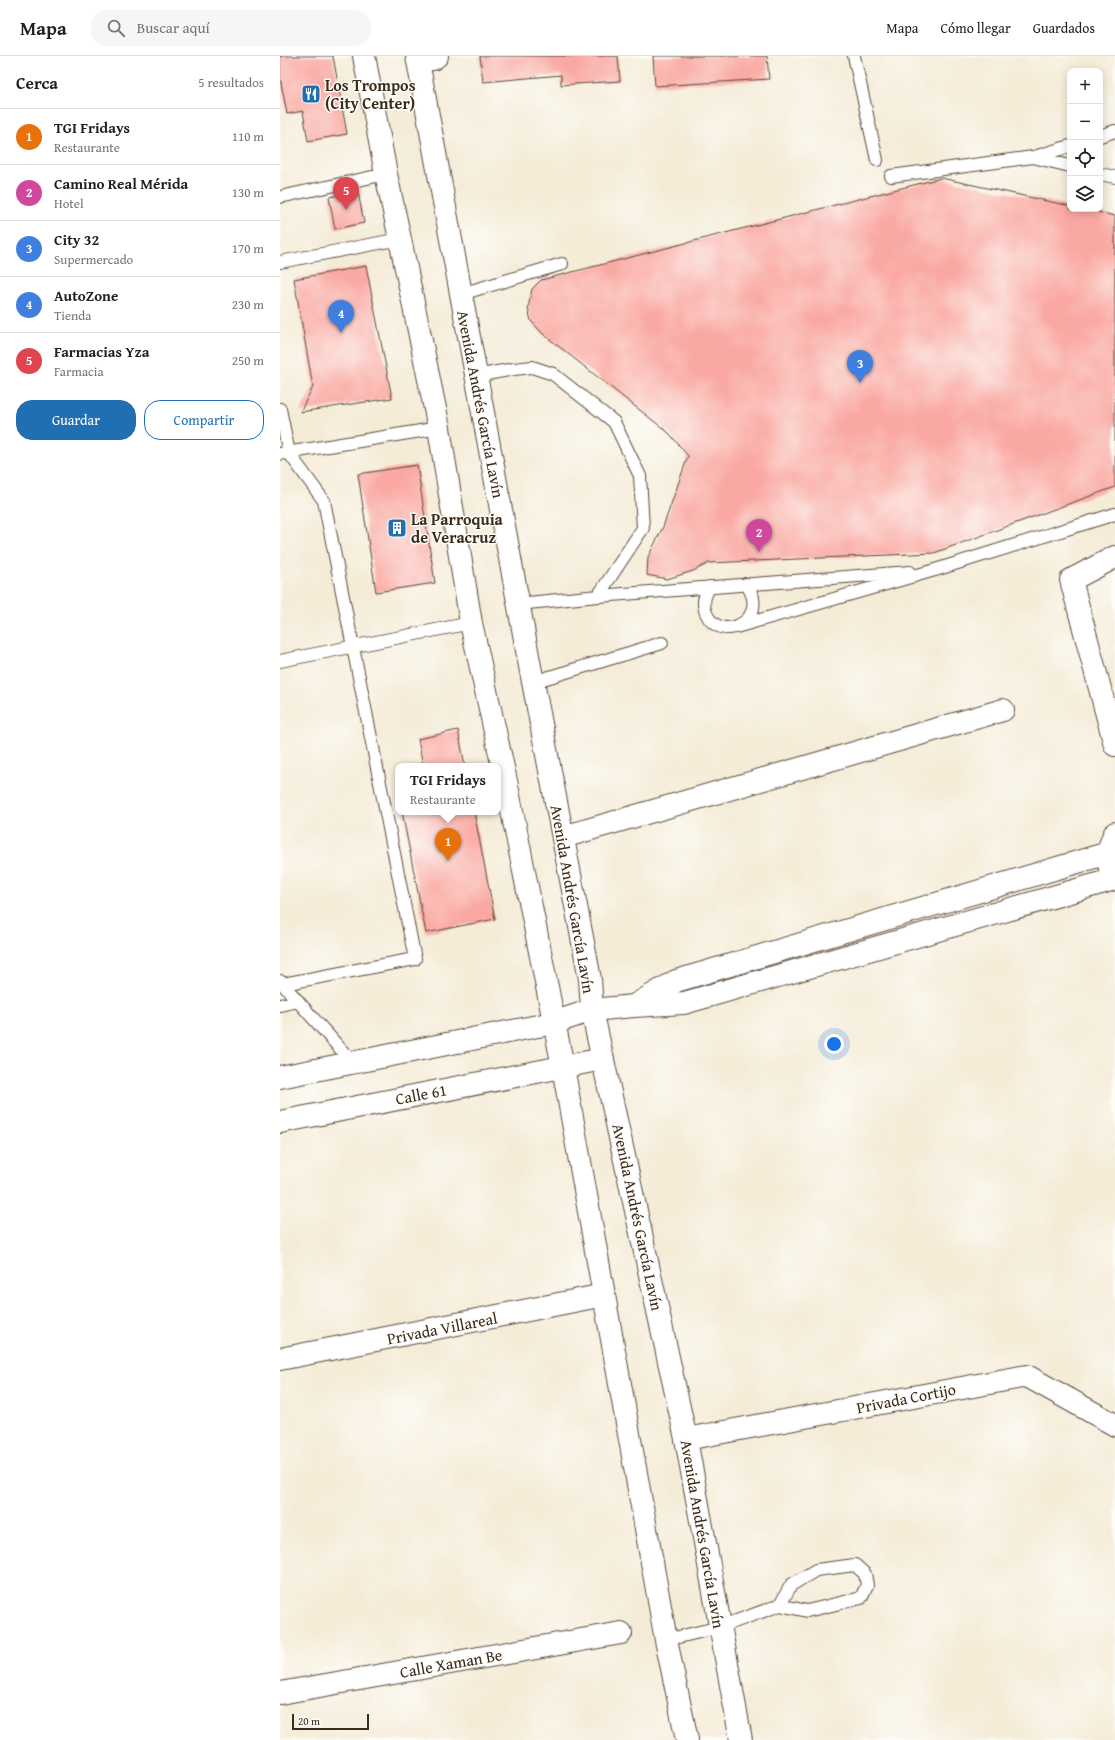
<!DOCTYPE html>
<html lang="es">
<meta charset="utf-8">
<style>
:root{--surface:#fff;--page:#f6f6f6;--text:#202124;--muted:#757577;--line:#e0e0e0;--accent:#1f6fb2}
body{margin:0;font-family:"Gentium Book Plus",serif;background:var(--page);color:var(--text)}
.controls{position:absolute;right:12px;top:12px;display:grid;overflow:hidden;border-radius:8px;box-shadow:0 2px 10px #0003}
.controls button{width:36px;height:36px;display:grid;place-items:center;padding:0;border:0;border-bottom:1px solid var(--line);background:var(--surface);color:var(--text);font:20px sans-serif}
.scale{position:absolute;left:12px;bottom:10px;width:77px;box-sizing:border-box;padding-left:4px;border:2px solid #3b2a1e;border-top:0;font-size:11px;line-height:14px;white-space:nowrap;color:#3b2a1e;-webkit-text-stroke:3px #fdfcf7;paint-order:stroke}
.you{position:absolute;left:554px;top:988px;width:14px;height:14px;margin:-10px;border:3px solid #fff;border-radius:50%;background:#1a73e8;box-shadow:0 0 0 6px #1a73e833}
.badge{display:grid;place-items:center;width:26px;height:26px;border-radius:50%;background:var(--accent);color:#fff;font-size:13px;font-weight:700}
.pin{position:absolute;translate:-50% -33px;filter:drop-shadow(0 1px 2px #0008)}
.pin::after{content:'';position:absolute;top:21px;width:14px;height:12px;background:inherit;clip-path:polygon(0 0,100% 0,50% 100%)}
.popup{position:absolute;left:115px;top:707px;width:106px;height:52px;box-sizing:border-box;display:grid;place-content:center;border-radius:8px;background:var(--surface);filter:drop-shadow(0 1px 3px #0005);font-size:13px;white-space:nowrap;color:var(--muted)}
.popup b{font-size:15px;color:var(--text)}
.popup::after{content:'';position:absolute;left:50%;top:100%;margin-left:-8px;border:8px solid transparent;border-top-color:var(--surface)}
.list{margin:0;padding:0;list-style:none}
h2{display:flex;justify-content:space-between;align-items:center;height:52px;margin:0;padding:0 16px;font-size:17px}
h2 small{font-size:13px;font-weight:400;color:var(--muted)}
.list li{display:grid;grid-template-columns:26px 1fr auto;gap:12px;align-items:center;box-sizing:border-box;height:56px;padding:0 16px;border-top:1px solid var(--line)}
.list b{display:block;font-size:15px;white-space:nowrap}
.list p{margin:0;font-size:13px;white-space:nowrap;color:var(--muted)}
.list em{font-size:13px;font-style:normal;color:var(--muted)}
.actions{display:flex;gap:8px;padding:12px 16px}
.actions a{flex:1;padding:9px 0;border:1px solid var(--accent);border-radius:16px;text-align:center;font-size:14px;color:var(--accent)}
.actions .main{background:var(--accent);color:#fff}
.icon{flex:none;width:22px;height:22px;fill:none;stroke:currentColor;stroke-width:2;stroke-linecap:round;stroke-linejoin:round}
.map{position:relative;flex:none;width:835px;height:1684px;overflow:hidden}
header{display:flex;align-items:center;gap:24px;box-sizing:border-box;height:56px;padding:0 20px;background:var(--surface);border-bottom:1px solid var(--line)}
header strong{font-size:19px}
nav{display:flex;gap:22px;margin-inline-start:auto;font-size:14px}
.search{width:280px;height:36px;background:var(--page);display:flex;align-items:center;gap:10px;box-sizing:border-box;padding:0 14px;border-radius:16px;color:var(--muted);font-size:15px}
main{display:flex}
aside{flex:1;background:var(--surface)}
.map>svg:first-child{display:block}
.building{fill:#faa8a3}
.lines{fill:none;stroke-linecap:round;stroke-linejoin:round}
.service-casing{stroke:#57473a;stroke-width:14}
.minor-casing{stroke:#57473a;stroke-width:24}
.tertiary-casing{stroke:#57473a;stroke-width:24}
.secondary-casing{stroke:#57473a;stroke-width:24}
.service{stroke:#fff;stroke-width:12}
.minor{stroke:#fff;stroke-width:22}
.tertiary{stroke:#fff;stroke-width:22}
.secondary{stroke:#fff;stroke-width:22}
.labels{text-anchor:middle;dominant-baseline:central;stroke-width:3;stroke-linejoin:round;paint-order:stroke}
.poi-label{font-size:16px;font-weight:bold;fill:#3b2a1e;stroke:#fdfcf7;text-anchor:start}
.street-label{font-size:16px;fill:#3b2a1e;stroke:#fdfcf7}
</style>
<header>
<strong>Mapa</strong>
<div class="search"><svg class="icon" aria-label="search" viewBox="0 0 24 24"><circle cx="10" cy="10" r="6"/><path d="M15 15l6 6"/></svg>Buscar aquí</div>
<nav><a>Mapa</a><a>Cómo llegar</a><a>Guardados</a></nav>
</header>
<main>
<aside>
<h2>Cerca<small>5 resultados</small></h2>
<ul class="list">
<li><span class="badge" style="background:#e8710a">1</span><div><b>TGI Fridays</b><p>Restaurante</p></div><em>110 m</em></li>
<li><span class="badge" style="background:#d1479c">2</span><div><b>Camino Real Mérida</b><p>Hotel</p></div><em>130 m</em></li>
<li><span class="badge" style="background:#3f7fe0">3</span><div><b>City 32</b><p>Supermercado</p></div><em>170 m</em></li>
<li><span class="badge" style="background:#3f7fe0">4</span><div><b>AutoZone</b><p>Tienda</p></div><em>230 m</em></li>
<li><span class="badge" style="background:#e0444e">5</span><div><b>Farmacias Yza</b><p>Farmacia</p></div><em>250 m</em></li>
</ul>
<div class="actions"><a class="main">Guardar</a><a>Compartir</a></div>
</aside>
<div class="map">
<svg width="835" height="1684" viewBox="0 0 835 1684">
<rect width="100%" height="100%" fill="#fdfcf7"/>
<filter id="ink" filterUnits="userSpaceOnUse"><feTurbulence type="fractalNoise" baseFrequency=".025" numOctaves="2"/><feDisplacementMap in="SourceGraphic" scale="8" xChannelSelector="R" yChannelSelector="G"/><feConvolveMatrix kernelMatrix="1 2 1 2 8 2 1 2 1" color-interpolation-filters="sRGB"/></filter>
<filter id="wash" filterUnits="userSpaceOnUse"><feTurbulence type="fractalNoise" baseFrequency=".012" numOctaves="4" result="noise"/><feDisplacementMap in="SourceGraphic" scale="16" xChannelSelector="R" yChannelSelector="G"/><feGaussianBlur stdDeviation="0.9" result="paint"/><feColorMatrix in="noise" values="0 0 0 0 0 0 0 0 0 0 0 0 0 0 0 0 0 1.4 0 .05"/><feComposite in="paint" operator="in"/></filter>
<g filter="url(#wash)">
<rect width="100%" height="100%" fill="#f5ecd8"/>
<g id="blocks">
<g class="building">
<path d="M 0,0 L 53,0 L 67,78 L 28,85 L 23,55 L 7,58 L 0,21 Z"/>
<path d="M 200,0 L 338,0 L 340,25 L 281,29 L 281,19 L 203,26 Z"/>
<path d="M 373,0 L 487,0 L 489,23 L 375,30 Z"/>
<path d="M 661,122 L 790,150 L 790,153 L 804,153 L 835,160 L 835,431 L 654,497 L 429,507 L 413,515 L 387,523 L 367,519 L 368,501 L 383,471 L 408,400 L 389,377 L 263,278 L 251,265 L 248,252 L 252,233 L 261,224 Z"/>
<path d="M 78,136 L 84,167 L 55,173 L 49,141 Z"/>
<path d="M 86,210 L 112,342 L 20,356 L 33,331 L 14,223 Z"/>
<path d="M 137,409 L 155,527 L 96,536 L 78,418 Z"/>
<path d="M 178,674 L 185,710 L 143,710 L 138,683 Z"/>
<path d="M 122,756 L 194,756 L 215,863 L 146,877 Z"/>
</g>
</g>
</g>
<g filter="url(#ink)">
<use href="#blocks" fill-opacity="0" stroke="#57473a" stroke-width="1"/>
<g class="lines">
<g class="service-casing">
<g id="service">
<path d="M 574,0 L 597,104"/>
<path d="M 820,80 L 835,75"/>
<path d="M 754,101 L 790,90"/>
<path d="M 820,118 L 835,121"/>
<path d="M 611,120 L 753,101 L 790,110"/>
<path d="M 0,141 L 106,118"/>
<path d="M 0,206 L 120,183"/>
<path d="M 181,238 L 282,208"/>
<path d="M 196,320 L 234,313 L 252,311 L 273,318 L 334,366 L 360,420 L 363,472 L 318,540 L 238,548"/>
<path d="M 0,353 L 9,397 L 44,445 L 135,903 L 3,928"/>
<path d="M 0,398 L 159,372"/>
<path d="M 430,531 C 424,539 422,547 426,557 C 440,590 493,563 466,528"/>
<path d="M 318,540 L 630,516"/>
<path d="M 456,571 L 655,514 L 835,458"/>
<path d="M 0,605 L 191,567"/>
<path d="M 253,626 L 382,587"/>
<path d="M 0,925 L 73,1007"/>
<path d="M 0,949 L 18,945"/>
<path d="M 386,1584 L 440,1571 L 500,1549 L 527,1555 L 581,1542 L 587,1529 L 585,1518 L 575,1509 L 536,1514 L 511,1529 L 500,1549"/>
</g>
</g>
<g class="minor-casing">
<g id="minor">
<path d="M 138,4 L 153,3 L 157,0"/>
<path d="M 835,501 L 791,524 L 835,689"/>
<path d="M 283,781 L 723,654"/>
<path d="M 830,812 C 827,799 829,788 835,777"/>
<path d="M 357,948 L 396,925 L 828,797"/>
<path d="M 312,954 L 354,950 L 404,947 L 835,823"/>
<path d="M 0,1303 L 324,1239"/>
<path d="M 406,1383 L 747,1320 L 835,1369"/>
<path d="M 0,1637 L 341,1577"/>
</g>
</g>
<g class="tertiary-casing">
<g id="tertiary">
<path d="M 0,1021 L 273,967 L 312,954"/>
<path d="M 0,1066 L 323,1003"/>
</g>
</g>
<g class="secondary-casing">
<g id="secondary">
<path d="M 84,0 L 106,118 L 120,183 L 159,372 L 191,567 L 226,725 L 283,1011 L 386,1584 L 407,1684"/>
<path d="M 137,0 L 249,605 L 310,923 L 312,954 L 406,1383 L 461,1684"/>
</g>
</g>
<use href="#service" class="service"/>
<use href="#minor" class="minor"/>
<use href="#tertiary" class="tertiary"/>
<use href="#secondary" class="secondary"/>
</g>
</g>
<defs>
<g id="restaurant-square" transform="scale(1)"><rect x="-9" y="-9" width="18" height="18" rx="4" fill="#1f6fb2" stroke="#fdfcf7"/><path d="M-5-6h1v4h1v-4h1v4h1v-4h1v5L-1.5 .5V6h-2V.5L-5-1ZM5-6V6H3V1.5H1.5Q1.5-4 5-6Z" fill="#fff"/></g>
<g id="building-square" transform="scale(1)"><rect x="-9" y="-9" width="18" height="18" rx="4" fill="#1f6fb2" stroke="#fdfcf7"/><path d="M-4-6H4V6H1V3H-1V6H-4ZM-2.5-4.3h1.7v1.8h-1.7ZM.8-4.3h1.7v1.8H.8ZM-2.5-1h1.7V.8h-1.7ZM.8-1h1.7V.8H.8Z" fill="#fff"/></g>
</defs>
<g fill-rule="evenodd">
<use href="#restaurant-square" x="31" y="38"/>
<use href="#building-square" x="117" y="472"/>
</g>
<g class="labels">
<g class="poi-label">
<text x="45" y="29">Los Trompos<tspan x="45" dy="18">(City Center)</tspan></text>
<text x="131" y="463">La Parroquia<tspan x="131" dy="18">de Veracruz</tspan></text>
</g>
<g class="street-label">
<text transform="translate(201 348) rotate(79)">Avenida Andrés García Lavín</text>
<text transform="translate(293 843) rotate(80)">Avenida Andrés García Lavín</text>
<text transform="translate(141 1038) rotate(-11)">Calle 61</text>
<text transform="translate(358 1161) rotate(78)">Avenida Andrés García Lavín</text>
<text transform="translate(162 1272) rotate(-11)">Privada Villareal</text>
<text transform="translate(626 1342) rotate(-11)">Privada Cortijo</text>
<text transform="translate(423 1478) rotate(80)">Avenida Andrés García Lavín</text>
<text transform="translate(171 1607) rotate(-10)">Calle Xaman Be</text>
</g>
</g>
</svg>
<div class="controls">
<button>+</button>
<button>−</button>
<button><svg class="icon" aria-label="locate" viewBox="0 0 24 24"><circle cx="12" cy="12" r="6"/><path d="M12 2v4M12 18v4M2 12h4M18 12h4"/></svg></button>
<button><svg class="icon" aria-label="layers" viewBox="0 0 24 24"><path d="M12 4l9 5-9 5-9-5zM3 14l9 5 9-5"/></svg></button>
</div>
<div class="scale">20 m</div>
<div class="you"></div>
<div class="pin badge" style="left:168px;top:805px;background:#e8710a">1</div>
<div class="popup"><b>TGI Fridays</b>Restaurante</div>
<div class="pin badge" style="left:479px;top:496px;background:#d1479c">2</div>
<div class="pin badge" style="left:580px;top:327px;background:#3f7fe0">3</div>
<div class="pin badge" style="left:61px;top:277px;background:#3f7fe0">4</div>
<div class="pin badge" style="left:66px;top:154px;background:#e0444e">5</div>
</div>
</main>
